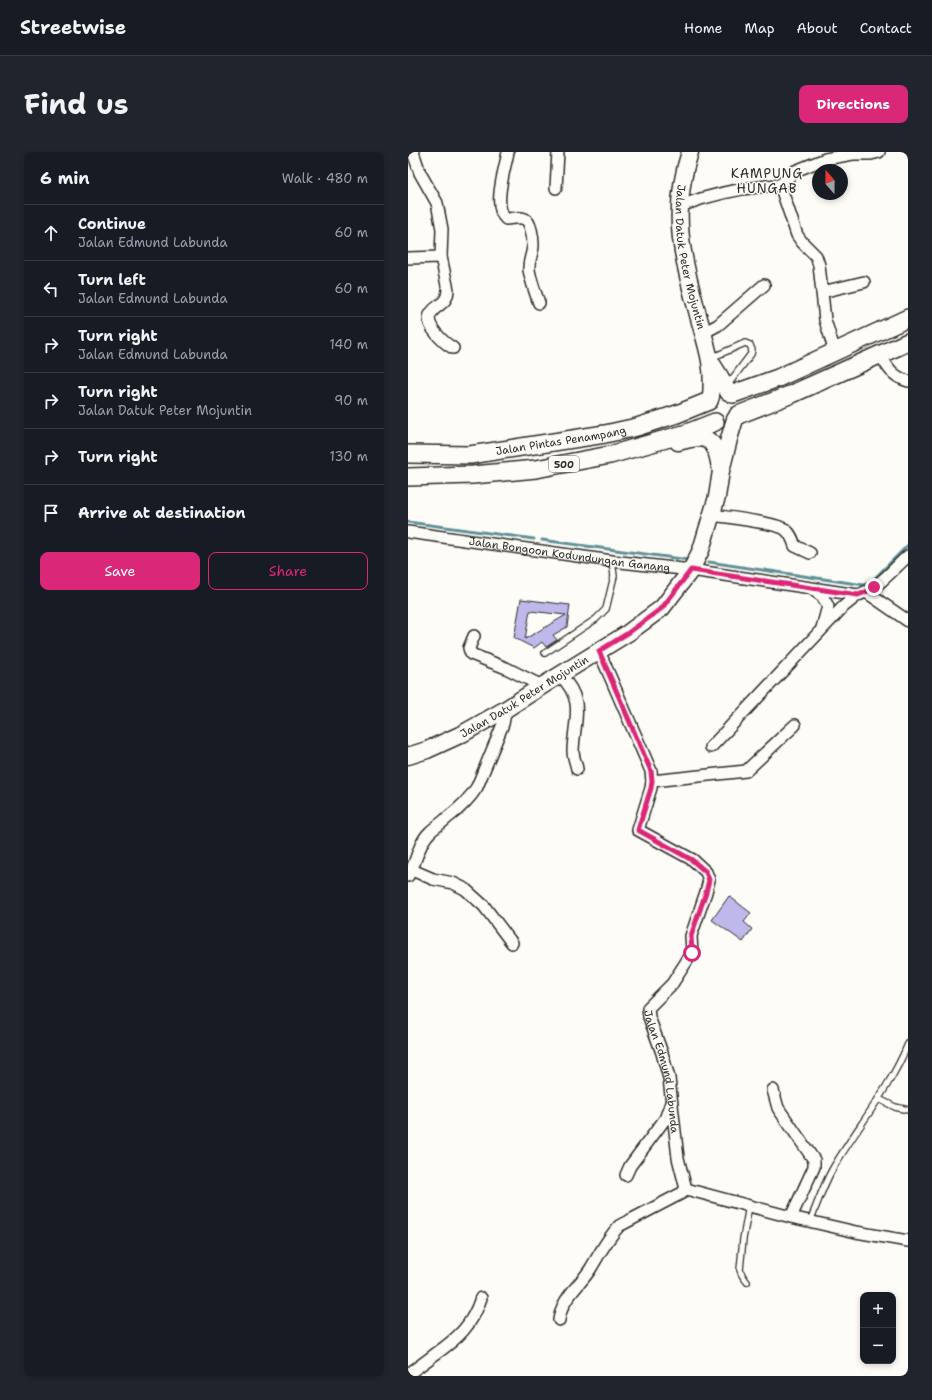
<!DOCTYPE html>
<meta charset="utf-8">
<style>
:root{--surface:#171b24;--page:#20242c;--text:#f1f3f6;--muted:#9ea1a6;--line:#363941;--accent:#db2777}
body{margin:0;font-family:"Shantell Sans",sans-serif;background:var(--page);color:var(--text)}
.controls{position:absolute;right:12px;bottom:12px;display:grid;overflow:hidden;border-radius:8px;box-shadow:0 2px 6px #0003}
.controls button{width:36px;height:36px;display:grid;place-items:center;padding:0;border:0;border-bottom:1px solid var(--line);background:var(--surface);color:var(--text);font:20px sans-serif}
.compass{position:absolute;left:404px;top:12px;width:36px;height:36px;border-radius:50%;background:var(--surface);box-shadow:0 2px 6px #0003;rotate:340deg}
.stop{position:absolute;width:12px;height:12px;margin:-9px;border:3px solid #db2777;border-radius:50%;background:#fff}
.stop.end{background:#db2777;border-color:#fff;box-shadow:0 1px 4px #0008}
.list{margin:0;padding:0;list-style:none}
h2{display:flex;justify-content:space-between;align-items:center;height:52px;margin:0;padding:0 16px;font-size:17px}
h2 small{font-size:13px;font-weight:400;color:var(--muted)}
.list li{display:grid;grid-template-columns:26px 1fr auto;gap:12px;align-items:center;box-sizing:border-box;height:56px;padding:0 16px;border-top:1px solid var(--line)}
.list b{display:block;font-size:15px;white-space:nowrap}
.list p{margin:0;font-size:13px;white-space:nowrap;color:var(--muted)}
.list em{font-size:13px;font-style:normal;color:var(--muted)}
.actions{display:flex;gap:8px;padding:12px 16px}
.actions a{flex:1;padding:9px 0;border:1px solid var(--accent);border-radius:8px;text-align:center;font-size:14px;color:var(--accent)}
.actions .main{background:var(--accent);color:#fff}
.icon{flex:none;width:22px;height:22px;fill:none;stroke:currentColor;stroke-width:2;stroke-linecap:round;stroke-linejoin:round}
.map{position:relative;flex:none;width:500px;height:1224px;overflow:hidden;border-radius:8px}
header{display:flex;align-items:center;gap:24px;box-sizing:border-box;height:56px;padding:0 20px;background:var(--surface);border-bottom:1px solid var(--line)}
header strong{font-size:19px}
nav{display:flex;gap:22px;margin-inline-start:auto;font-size:14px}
.intro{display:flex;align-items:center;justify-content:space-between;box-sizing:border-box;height:96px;padding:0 24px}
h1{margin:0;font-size:28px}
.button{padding:10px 18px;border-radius:8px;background:var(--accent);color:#fff;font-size:14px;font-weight:700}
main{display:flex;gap:24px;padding:0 24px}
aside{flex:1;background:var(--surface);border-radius:8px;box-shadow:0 2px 6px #0003}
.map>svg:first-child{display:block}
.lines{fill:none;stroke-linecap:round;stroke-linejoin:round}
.stream{stroke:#609098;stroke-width:3}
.building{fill:#bfb9eb;stroke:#2b2b2b;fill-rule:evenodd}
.lane-casing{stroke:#2b2b2b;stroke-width:8}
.street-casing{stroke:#2b2b2b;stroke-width:14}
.secondary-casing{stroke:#2b2b2b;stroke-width:19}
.primary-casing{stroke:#2b2b2b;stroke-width:20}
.lane{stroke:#fdfcf7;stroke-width:5.5}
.street{stroke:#fdfcf7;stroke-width:11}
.secondary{stroke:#fdfcf7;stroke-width:16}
.primary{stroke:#fdfcf7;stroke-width:17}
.route{stroke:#db2777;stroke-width:5}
.labels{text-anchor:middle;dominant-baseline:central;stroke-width:3;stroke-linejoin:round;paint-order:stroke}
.shield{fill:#fdfcf7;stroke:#6a6a68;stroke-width:1}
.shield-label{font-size:10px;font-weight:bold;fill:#2b2b2b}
.street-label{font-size:11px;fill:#2b2b2b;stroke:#fdfcf7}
.quarter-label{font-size:13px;letter-spacing:1px;fill:#2b2b2b;stroke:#fdfcf7}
</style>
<header>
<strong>Streetwise</strong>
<nav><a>Home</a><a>Map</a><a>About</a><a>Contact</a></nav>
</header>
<div class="intro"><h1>Find us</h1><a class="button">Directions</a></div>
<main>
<aside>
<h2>6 min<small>Walk · 480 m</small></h2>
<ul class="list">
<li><svg class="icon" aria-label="ahead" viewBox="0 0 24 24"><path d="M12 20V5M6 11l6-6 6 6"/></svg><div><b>Continue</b><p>Jalan Edmund Labunda</p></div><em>60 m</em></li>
<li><svg class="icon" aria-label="left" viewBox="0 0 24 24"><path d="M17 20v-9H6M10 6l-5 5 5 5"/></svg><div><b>Turn left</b><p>Jalan Edmund Labunda</p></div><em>60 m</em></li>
<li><svg class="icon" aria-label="right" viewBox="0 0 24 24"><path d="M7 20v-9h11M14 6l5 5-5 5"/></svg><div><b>Turn right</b><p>Jalan Edmund Labunda</p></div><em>140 m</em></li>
<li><svg class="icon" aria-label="right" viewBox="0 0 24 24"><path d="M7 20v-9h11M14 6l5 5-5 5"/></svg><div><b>Turn right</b><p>Jalan Datuk Peter Mojuntin</p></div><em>90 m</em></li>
<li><svg class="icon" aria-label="right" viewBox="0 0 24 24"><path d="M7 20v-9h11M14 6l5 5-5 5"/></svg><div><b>Turn right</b></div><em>130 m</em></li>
<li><svg class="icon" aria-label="arrive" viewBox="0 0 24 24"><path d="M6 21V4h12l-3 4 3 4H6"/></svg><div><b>Arrive at destination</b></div></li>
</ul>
<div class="actions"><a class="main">Save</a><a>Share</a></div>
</aside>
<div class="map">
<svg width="500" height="1224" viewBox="0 0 500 1224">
<rect width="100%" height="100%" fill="#fdfcf7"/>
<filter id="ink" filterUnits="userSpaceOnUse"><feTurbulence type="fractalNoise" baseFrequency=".025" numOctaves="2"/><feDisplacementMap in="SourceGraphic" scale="8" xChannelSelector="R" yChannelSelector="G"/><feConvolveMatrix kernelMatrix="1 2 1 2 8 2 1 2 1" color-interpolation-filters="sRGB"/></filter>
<g filter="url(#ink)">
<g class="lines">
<g class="stream">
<path d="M 0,370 L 126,387"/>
<path d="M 134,388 L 281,408"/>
<path d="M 301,410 L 456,433 L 463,430 L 500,393"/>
</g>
</g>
<g class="building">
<path d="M 113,447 L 162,453 L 159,475 L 145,483 L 149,488 L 138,495 L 134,490 L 126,496 L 106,486 ZM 122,459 L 158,463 L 117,487 Z"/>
<path d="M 321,744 L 343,761 L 336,770 L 344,777 L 335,790 L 304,768 Z"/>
</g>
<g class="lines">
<g class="lane-casing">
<g id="lane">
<path d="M 303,206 L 337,191 L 342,193 L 344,198 L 343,202 L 319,234"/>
<path d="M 137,501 L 188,467 L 198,457 L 206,424 L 204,409"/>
<path d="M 471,947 L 487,955 L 500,958"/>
<path d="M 402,1069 C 409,1053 415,1034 424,1018 C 449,975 481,938 500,892"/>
<path d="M 339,1130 L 334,1123 L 332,1118 L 335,1087 L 341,1054"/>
</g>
</g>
<g class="street-casing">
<g id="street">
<path d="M 5,0 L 12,21 L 29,51 L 34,77 L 33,105 L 40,138 C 39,153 30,151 23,161 C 15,172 36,191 45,196"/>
<path d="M 100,0 C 97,17 84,55 98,67 C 104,67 111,64 117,67 C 123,70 125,86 125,93 C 125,102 120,109 121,118 C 123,129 127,140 131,151"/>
<path d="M 148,36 L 150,0"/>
<path d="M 272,54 C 304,42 337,35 372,33"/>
<path d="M 0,106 L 33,105"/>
<path d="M 414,140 L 456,130"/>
<path d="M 295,181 L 310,173 L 356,133"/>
<path d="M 427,200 L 417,168 L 411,113 L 408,104 L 394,90 L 389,83 L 372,33 L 387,19 L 417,7 L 445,2 L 463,2 L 471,0"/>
<path d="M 472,202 C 479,215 485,225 500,229"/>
<path d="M 304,363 C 317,365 370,371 378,378 C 383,382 385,388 387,394 L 402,401"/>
<path id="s1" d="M 0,380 L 204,409 L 283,418 L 450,443 C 471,436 484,418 500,404"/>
<path d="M 404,437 L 414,444 L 420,454 L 414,476"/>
<path d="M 458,440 L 500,469"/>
<path d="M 66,484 L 61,496 L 63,502 L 98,516 L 134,534"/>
<path id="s2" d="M 191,499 L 243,619 L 244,629 L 243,636 L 230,678 L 285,708 L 298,720 L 301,728 L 298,740 L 283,784 L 284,801 L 264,832 L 240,856 L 241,865 L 254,901 L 261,926 L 270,1006 L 278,1037"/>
<path d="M 152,523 C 178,549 166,567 165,599 C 165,605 168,611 169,617"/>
<path d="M 303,595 L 435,455 L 450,443"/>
<path d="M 244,629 L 338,619 L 387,573"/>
<path d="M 4,718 L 25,727 L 45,731 L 57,737 L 76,754 L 104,791"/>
<path d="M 0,724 C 9,710 10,691 22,680 C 27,675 34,671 39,666 C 51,657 61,648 69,635 L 95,572 L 98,557"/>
<path d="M 365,938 L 370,956 L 406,1008 L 406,1015 L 383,1065"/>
<path d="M 218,1023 L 222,1014 L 257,967 L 263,951"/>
<path d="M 278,1037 L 383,1065 L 448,1080 L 500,1089"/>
<path d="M 151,1168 C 154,1145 172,1134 183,1116 C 192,1101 199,1087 211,1074 L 274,1041 L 278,1037"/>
<path d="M 0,1222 C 9,1216 17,1210 26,1203 C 49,1187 64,1174 73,1146"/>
</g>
</g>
<g class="secondary-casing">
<g id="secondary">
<path id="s3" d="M 282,0 C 263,58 273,102 289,159 C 293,175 299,192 302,209 C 304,220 304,233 303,245"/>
<path d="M 303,210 L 313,226 L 320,240"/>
<path d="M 270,290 C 300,282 307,285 312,316"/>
<path id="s4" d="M 0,604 L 19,598 L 54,582 L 98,557 L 134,534 L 220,481 L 254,456 L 283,418 L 293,398 L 309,345 L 313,319 L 321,287 L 327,267"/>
</g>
</g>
<g class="primary-casing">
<g id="primary">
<path d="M 325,242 L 370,226 L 500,166"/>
<path d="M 330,263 L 384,242 L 500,190"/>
<path id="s5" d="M 0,302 L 62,303 L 197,282 L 229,275 L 269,262 L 301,249"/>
<path d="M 0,325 L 65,323 L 128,317 L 202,303 L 279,281 L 307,270"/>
</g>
</g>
<use href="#lane" class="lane"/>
<use href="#street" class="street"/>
<use href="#secondary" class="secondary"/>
<use href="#primary" class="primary"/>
</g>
</g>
<g class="lines" filter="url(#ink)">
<path class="route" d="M 284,801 L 283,784 L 298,740 L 301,728 L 298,720 L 284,708 L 230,678 L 243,636 L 244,629 L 243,619 L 191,499 L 220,481 L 254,456 L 283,418 L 450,443 L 458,440 L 466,435"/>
</g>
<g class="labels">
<rect class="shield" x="141" y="304" width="30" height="16" rx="3"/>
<g class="shield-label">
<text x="156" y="312">500</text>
</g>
<g class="street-label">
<text stroke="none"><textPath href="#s3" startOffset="107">Jalan Datuk Peter Mojuntin</textPath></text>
<text stroke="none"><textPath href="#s5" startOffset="154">Jalan Pintas Penampang</textPath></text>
<text stroke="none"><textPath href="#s1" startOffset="163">Jalan Bongoon Kodundungan Ganang</textPath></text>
<text stroke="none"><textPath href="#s4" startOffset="131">Jalan Datuk Peter Mojuntin</textPath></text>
<text stroke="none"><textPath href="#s2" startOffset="493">Jalan Edmund Labunda</textPath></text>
</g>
<g class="quarter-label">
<text x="359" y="21">KAMPUNG<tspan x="359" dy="15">HUNGAB</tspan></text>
</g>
</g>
</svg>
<div class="controls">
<button>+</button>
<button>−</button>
</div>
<svg class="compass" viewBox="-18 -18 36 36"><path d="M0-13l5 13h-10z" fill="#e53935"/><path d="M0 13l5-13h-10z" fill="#9ea1a6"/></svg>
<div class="stop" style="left:284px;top:801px"></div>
<div class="stop end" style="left:466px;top:435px"></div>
</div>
</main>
